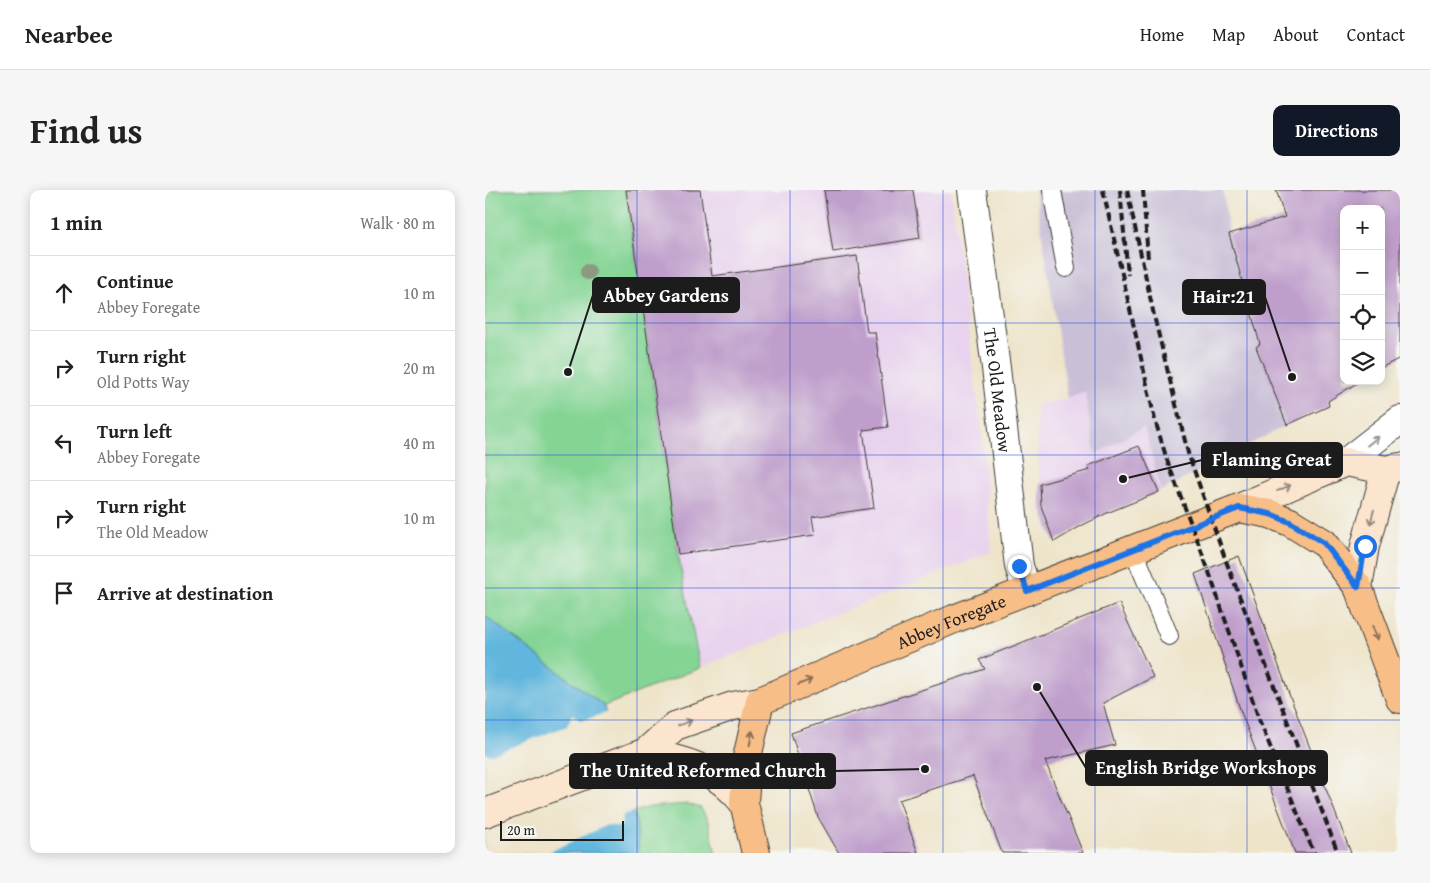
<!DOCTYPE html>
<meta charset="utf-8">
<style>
:root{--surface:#fff;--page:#f6f6f6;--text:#222;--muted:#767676;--line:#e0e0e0;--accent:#111827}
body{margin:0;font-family:"Gentium Book Plus",serif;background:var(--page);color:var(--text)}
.controls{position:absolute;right:15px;top:15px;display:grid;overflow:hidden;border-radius:10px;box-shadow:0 2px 12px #0003}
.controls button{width:45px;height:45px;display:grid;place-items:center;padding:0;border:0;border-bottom:1px solid var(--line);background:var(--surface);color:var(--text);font:25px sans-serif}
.scale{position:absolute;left:15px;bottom:12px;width:124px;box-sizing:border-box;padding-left:5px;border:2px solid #1c1c1c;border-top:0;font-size:14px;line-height:18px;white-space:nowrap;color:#1c1c1c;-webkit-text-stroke:4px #f6f6f2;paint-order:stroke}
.stop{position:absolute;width:15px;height:15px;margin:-11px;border:4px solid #1a73e8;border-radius:50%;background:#fff}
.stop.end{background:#1a73e8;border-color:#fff;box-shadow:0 1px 5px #0008}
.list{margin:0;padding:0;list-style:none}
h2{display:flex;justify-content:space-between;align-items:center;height:65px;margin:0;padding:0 20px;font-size:21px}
h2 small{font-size:16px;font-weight:400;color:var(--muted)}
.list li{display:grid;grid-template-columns:32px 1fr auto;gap:15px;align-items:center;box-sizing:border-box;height:75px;padding:0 20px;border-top:1px solid var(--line)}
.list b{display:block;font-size:19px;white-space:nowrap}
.list p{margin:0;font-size:16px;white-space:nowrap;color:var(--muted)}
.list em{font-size:16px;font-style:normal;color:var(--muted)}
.icon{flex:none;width:28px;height:28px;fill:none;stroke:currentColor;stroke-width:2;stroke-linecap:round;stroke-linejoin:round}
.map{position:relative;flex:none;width:915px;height:663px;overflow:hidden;border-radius:10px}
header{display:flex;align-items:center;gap:30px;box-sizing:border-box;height:70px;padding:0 25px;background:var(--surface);border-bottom:1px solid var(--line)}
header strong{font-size:24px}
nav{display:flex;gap:28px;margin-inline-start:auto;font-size:18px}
.intro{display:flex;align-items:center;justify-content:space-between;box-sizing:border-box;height:120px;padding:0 30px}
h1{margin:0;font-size:35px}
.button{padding:12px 22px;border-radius:10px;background:var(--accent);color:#fff;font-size:18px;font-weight:700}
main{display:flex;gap:30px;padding:0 30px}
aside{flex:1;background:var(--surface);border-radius:10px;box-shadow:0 2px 12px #0003}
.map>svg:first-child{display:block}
.built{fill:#e8d2ee}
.industrial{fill:#c9bfd7}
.green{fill:#84d494;stroke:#507858}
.water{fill:#60b6dd;stroke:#3e697c}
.pier{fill:#eee4ca}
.building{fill:#bf9ecb}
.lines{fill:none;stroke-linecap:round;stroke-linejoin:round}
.lane-casing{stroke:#3c3a36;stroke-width:20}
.street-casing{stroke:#3c3a36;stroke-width:30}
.secondary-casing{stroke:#3c3a36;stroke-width:30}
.primary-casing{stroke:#3c3a36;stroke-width:30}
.lane{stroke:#fff;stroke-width:18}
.street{stroke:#fff;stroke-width:28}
.secondary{stroke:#fce5cf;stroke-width:28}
.primary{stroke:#f7be87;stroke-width:28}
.rail{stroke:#1c1c1c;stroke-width:4;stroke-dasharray:8 4;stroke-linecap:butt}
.tree{fill:#8e9981}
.oneway{stroke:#999}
.oneway2{stroke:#978b7e}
.oneway3{stroke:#8a6d52}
.route{stroke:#1a73e8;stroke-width:6}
.grid{fill:none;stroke:#1d4ed8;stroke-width:1;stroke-opacity:0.55}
.labels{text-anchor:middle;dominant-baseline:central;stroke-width:4;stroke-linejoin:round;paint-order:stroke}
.street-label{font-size:18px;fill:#1c1c1c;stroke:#f6f6f2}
.leader{fill:none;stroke:#1c1c1c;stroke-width:2}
.callout-dot{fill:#1c1c1c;stroke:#f6f6f2;stroke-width:2}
.callout{fill:#1c1c1c;stroke:#1c1c1c;stroke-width:2}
.callout-label{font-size:19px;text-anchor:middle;font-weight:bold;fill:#fff}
</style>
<header>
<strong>Nearbee</strong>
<nav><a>Home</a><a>Map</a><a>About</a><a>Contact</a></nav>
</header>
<div class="intro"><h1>Find us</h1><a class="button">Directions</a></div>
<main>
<aside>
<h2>1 min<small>Walk · 80 m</small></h2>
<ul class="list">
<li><svg class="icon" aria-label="ahead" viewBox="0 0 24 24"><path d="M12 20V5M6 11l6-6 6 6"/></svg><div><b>Continue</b><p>Abbey Foregate</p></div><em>10 m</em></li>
<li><svg class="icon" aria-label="right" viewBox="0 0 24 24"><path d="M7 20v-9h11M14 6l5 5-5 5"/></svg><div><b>Turn right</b><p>Old Potts Way</p></div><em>20 m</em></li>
<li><svg class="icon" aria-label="left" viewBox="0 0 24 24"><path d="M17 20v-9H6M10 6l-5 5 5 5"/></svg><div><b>Turn left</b><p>Abbey Foregate</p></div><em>40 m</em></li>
<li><svg class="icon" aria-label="right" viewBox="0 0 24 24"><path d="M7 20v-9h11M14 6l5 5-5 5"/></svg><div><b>Turn right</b><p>The Old Meadow</p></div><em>10 m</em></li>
<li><svg class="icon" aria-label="arrive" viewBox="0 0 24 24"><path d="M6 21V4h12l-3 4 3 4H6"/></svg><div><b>Arrive at destination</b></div></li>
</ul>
</aside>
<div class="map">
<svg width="915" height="663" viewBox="0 0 915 663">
<rect width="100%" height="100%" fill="#f6f6f2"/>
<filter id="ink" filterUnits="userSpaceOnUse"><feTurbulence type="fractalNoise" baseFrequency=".02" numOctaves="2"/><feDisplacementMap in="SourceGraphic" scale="10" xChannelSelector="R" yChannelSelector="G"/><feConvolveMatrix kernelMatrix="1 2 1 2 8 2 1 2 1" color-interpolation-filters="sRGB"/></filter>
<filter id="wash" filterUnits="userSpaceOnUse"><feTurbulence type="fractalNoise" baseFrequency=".0096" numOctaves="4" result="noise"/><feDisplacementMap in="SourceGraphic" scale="20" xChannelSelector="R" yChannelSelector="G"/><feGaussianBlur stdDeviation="1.12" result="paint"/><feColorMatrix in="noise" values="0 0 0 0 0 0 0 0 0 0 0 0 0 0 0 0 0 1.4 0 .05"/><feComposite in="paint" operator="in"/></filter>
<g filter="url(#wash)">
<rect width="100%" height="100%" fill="#eee4ca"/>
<g class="built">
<path d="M 141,0 L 466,0 L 488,180 L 496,233 L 506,362 L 215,478 L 193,364 Z"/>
<path d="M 600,201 L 610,264 L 659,237 L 676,301 L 622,323 L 578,346 L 565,341 L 556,316 L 551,215 L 583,209 Z"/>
</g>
<path class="industrial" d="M 550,0 L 738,0 L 744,44 L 770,135 L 777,153 L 771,157 L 802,235 L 676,301 L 659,237 L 610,264 L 600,201 L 583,209 Z"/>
<g class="green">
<path d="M 0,0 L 141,0 L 193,364 L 215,478 L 119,516 L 0,426 Z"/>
<path d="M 202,614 L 216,618 L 223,631 L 231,663 L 154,663 L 148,622 L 164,617 Z"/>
</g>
<path class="water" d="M 0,426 L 119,516 L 151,633 L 154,663 L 0,663 Z"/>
<path class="pier" d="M 123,522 L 150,621 L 138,625 L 136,637 L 122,635 L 62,663 L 0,663 L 0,563 L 6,565 L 82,536 L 87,524 L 96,531 Z"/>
<g id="blocks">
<g class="building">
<path d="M 141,0 L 215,0 L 227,86 L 372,66 L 382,142 L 390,142 L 403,237 L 378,240 L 389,318 L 327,327 L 330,345 L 193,364 Z"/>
<path d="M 339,0 L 428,0 L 435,48 L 348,62 Z"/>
<path d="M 791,0 L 915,0 L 915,168 L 896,178 L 896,19 L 859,19 L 859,191 L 875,191 L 843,211 L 844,216 L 802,235 L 771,157 L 775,154 L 744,44 L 800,27 Z"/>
<path d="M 654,256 L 674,302 L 622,323 L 596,336 L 569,352 L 556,316 L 555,294 L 605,280 L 603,276 Z"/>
<path d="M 754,366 L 804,504 L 866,663 L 810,663 L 756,522 L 710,384 Z"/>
<path d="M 634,413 L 668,487 L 618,513 L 630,555 L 560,571 L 598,663 L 517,663 L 488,586 L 414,610 L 433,663 L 354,663 L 333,627 L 306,543 L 500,479 L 494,470 Z"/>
</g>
</g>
</g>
<g filter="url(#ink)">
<use href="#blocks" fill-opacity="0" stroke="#3c3a36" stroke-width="1"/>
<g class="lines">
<g class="lane-casing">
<g id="lane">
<path d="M 567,0 L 581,78"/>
<path d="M 648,359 L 684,446"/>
</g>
</g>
<g class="street-casing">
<g id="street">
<path id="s1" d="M 487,0 L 511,178 L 534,376 L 542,401"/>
<path d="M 861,272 L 915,230"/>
</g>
</g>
<g class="secondary-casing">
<g id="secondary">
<path d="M 754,318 L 861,272 L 901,280 L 915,277"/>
<path d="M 873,397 L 880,356 L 901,280"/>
<path d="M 161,562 C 205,573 229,577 259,613"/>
<path d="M 0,623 L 161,562 L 190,536 L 248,516 L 275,511"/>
</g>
</g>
<g class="primary-casing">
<g id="primary">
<path id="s2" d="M 271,663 L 259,613 L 262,568 L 275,511 L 469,429 L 754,318 L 785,324 L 805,332 L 839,353 L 873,397 L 915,509"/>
</g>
</g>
<use href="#lane" class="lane"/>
<use href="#street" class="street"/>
<use href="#secondary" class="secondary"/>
<use href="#primary" class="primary"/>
<g class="rail">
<path d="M 618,0 L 670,230 L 682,270 L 723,379 L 775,532 L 829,663"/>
<path d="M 635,0 L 643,85"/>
<path d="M 642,0 L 670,130 L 703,263 L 741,371 L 853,663"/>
<path d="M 658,0 L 663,69"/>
</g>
</g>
<circle class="tree" cx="103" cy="82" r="8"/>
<defs><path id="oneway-shaft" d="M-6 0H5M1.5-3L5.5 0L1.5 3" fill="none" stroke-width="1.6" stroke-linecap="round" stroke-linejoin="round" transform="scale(1.25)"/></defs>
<use class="oneway" href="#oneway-shaft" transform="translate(888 251) rotate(-38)"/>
<g class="oneway2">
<use href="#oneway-shaft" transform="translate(799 298) rotate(-24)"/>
<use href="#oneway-shaft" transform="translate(887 327) rotate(105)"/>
<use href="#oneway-shaft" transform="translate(200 533) rotate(-21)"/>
</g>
<g class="oneway3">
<use href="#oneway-shaft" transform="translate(890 443) rotate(69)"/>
<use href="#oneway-shaft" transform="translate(320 492) rotate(-23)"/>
<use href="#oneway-shaft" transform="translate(266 548) rotate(-79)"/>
</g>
</g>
<g class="lines" filter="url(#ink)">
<path class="route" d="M 534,376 L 542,401 L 754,318 L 785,324 L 805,332 L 839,353 L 873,397 L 880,356"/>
</g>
<path class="grid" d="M 152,0 L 152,663M 305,0 L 305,663M 458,0 L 458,663M 610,0 L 610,663M 762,0 L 762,663M 0,133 L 859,133M 896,133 L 915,133M 0,265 L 915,265M 0,398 L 915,398M 0,530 L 915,530"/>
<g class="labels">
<g class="street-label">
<text stroke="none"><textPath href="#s1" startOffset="202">The Old Meadow</textPath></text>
<text stroke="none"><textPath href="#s2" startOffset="362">Abbey Foregate</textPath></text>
</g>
</g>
<path class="leader" d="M83 182L108 105M807 187L780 107M638 289L717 270M552 497L601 578M440 579L350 581"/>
<g class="callout-dot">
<circle cx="83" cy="182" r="5"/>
<circle cx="807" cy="187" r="5"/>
<circle cx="638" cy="289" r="5"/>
<circle cx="552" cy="497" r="5"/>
<circle cx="440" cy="579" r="5"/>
</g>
<g class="callout">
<rect x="108" y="88" width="146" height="34" rx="5"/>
<rect x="698" y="90" width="82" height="34" rx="5"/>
<rect x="717" y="253" width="140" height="34" rx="5"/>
<rect x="601" y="561" width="241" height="34" rx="5"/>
<rect x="85" y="564" width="265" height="34" rx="5"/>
</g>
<g class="callout-label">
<text x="181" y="112">Abbey Gardens</text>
<text x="739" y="113">Hair:21</text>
<text x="787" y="276">Flaming Great</text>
<text x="721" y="584">English Bridge Workshops</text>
<text x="218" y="587">The United Reformed Church</text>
</g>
</svg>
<div class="controls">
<button>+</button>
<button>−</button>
<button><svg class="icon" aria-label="locate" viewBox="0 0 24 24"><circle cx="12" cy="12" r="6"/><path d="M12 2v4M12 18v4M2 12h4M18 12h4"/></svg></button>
<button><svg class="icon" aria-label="layers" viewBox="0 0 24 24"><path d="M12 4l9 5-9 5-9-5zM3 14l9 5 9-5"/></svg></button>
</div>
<div class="scale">20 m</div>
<div class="stop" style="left:880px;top:356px"></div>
<div class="stop end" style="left:534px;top:376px"></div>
</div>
</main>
